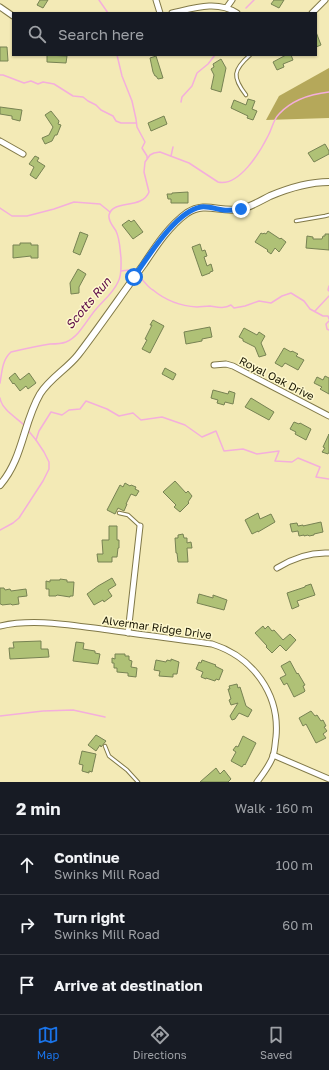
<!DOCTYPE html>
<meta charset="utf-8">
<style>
:root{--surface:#171b24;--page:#242831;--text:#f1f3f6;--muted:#9ea1a6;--line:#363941;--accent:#1a73e8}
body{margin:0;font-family:"Golos Text",sans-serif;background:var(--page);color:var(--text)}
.stop{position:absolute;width:12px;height:12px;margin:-9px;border:3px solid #1a73e8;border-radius:50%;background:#fff}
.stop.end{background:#1a73e8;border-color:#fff;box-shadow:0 1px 4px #0008}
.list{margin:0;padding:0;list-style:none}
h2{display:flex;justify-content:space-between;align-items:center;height:52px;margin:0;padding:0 16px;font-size:17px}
h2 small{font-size:13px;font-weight:400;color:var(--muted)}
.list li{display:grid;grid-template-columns:26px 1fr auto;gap:12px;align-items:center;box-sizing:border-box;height:60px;padding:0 16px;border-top:1px solid var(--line)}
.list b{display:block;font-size:15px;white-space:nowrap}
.list p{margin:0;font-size:13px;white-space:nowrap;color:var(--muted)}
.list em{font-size:13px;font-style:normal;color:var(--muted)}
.icon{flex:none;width:22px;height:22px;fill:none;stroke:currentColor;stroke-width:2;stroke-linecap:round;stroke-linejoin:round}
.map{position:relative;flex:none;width:329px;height:782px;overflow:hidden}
.search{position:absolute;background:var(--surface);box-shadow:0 1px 3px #0004;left:12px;right:12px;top:12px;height:44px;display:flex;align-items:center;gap:10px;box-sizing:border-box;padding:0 14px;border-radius:0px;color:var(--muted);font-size:15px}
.sheet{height:232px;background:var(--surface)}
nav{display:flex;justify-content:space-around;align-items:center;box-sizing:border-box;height:56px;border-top:1px solid var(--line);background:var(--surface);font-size:11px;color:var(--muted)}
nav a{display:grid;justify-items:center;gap:2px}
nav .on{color:var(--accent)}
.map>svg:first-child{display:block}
.forest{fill:#b5a85a}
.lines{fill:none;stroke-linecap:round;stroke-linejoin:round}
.stream{stroke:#f4aedc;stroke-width:1.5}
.building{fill:#afc176;stroke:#778253}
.service-casing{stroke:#817948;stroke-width:4.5}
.minor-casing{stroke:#817948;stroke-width:7}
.tertiary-casing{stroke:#817948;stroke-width:8}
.service{stroke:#fff;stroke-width:2.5}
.minor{stroke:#fff;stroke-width:5}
.tertiary{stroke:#fff;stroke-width:6}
.route{stroke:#1a73e8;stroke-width:5}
.labels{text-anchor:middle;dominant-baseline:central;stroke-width:3;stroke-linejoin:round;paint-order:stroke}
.street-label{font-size:11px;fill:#1a1704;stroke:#fef8cd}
.water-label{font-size:12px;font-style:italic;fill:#5b0948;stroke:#fef8cd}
</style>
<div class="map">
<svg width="329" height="782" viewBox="0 0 329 782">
<rect width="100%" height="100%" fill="#f3eab6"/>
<path class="forest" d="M 329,68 L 329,118 L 266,120 L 279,96 Z"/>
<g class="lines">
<g class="stream">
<path d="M 99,0 L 108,13"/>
<path d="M 246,8 L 254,0"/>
<path d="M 117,55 L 122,76 L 132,101 L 136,119 L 137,127 L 145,142 L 142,148 L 147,156 L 147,158"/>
<path d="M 0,75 L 3,75 L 24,83 L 31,81 L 38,84 L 43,82 L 54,84 L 73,96 L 83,97 L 88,101 L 96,105 L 101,110 L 113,116 L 116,121 L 121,123 L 136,123"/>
<path d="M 181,102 L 182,97 L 192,86 L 197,73 L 208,64 L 215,55"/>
<path d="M 171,156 L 173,147"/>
<path d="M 0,208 L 12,216 L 27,216 L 54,209 L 74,202 L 100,204 L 110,212"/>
<path d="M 121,271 L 129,270"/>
<path d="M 139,277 C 145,281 147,287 153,290 C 165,300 181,306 197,307 C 201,307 205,306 210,306 C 217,307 224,309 231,305 L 234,308 L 245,306 L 259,301 L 271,303 L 282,296 L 291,293 L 304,301 L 310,309 L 323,316 L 328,316 L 329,319"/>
<path d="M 329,286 L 328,290 L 329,291"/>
<path d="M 315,311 L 329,296"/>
<path d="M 329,321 L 326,324 L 327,329 L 329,330"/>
<path d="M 0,383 C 2,372 2,360 11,352 C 24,349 37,346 50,344 C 56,344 61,344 66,342 C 80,336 87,319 97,308 C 104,300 113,293 118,282 C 122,275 121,267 121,258 C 120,250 120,239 116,231 C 113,226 108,221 109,215 C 113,199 142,210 149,192 L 144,172 L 145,162 L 150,155 L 154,153 L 160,152 L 189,163 L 218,182 C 239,187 260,152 268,136 C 272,129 273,120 279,114 C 292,100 311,94 329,92"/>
<path d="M 0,398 C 2,410 17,418 25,426"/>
<path d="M 36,440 L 39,431 L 51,412 L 62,415 L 69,410 L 80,409 L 86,401 L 107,409 L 119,416 L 133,413 L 141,420 L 162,417 L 185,425 L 202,437 L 216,431 L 224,451 L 243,449 L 257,454 L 279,451 L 275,461 L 292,462 L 298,458 L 320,467 L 316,477 L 329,479"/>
<path d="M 0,530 L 13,523 L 19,518 L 43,481 L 49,469 L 49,462 L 44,452 L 36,440 L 27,429"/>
<path d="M 0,716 L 43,711 L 73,710 L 105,717"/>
</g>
</g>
<g class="building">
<path d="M 40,0 L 48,0 L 43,8 L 37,5 Z"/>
<path d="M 274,0 L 284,0 L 279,8 L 271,4 Z"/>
<path d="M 316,32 L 321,45 L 316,47 Z"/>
<path d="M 0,47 L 7,47 L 8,61 L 0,61 Z"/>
<path d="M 47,55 L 67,56 L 66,63 L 47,62 Z"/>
<path d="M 286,55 L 291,55 L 293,60 L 283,64 L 284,67 L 277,70 L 273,62 Z"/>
<path d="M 156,56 L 163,78 L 158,79 L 156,76 L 155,76 L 153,72 L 150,58 Z"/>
<path d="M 221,59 L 226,68 L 221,92 L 211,89 L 214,75 L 211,69 L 214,67 L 213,64 Z"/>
<path d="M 248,99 L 255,101 L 252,109 L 257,111 L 253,120 L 247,118 L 248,116 L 231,108 L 234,100 L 246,105 Z"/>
<path d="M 0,107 L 22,110 L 20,121 L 12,119 L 12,116 L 0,114 Z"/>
<path d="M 51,111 L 59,121 L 58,124 L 61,125 L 57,135 L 55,135 L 52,141 L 45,144 L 42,138 L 49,135 L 53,127 L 45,115 Z"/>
<path d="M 164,116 L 167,124 L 151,131 L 148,123 Z"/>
<path d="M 325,144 L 329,151 L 329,154 L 314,162 L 308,153 Z"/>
<path d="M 35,156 L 39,158 L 37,161 L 45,166 L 36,179 L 30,175 L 34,167 L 29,164 Z"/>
<path d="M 188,192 L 188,203 L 171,203 L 171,199 L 168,199 L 167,194 L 172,194 L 172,193 Z"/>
<path d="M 129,220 L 131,222 L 134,220 L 143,232 L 133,239 L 122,225 Z"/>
<path d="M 268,231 L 280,239 L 281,238 L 286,242 L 279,252 L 275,248 L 271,254 L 267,251 L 268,250 L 255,242 L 261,233 L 263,234 L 264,233 L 266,234 Z"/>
<path d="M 80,232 L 88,235 L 80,255 L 73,252 Z"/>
<path d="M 325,234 L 329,234 L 329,250 L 306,248 L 307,236 L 313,237 L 313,239 L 322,239 L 323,236 L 325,236 Z"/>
<path d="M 20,243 L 31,243 L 31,245 L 38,245 L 38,258 L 31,258 L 31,256 L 13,258 L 13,245 L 20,245 Z"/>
<path d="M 200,244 L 202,251 L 205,250 L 207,256 L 204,257 L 207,266 L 211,264 L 213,271 L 210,272 L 210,273 L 202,276 L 192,247 Z"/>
<path d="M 78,269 L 86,274 L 79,287 L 79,293 L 71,294 L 70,283 Z"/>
<path d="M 153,320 L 164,326 L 150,353 L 142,349 L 147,340 L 145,339 L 152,325 L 150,325 Z"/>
<path d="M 210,327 L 212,337 L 202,339 L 202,341 L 186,344 L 184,332 Z"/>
<path d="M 244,328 L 257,335 L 259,332 L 265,336 L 261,343 L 266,355 L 259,357 L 255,347 L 243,341 L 243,339 L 239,337 Z"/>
<path d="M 284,348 L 291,352 L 292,351 L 298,354 L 296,356 L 304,360 L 298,370 L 285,363 L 282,367 L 275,363 Z"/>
<path d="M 165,368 L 176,374 L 173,380 L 162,374 Z"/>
<path d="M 15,373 L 20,380 L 29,373 L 36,383 L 28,389 L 26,386 L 20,391 L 14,383 L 13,384 L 9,378 Z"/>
<path d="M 325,376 L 329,378 L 329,394 L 320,389 L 322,387 L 314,383 L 317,377 L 323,380 Z"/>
<path d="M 213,390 L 228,394 L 229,391 L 235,393 L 233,404 L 225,402 L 224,405 L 217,403 L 218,400 L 211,398 Z"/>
<path d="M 251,398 L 274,412 L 269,420 L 245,407 Z"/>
<path d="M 294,422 L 299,424 L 300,423 L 311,429 L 306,440 L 295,434 L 296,432 L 290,429 Z"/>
<path d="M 329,434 L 329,452 L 328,454 L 322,452 L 325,448 L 323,447 Z"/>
<path d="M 175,481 L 186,493 L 188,491 L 192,496 L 188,502 L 189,503 L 180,512 L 174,507 L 176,505 L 163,492 Z"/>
<path d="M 125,483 L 130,486 L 131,485 L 136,487 L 135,489 L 139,491 L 136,496 L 131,494 L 126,504 L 127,504 L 124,511 L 118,508 L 115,514 L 107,510 L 120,485 L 123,487 Z"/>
<path d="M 258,513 L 260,519 L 271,514 L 275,522 L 258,532 L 258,531 L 252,534 L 245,520 Z"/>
<path d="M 321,522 L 323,532 L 314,534 L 314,535 L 309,536 L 308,535 L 304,536 L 304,535 L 299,536 L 298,531 L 292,532 L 290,524 L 297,523 L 298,526 L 303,525 L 303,526 Z"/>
<path d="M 109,526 L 117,526 L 117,540 L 119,540 L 119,548 L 118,548 L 117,557 L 112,557 L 112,562 L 98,562 L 97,554 L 103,554 L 102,540 L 109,540 Z"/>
<path d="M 183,534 L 184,538 L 187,538 L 187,543 L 191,542 L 192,548 L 187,548 L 188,562 L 178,562 L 177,553 L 176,553 L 175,538 L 178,538 L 178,535 Z"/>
<path d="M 112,578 L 116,585 L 108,590 L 112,596 L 104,602 L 103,600 L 94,605 L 87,594 L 98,586 Z"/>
<path d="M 60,579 L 67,580 L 67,582 L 74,582 L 73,596 L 70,596 L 70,597 L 57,595 L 56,596 L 49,596 L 49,589 L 46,589 L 46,581 L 50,582 L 50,580 L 60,580 Z"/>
<path d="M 311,584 L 315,595 L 297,601 L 299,606 L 292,609 L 287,593 L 305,587 L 305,586 Z"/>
<path d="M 0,588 L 4,588 L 5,590 L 10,589 L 11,591 L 26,589 L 27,596 L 18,597 L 19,604 L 12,605 L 11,604 L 2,605 L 1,604 L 0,604 Z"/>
<path d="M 199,594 L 213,598 L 213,595 L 227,600 L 224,610 L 197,603 Z"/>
<path d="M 263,626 L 265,629 L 268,626 L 272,631 L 274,630 L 283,640 L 290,634 L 296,640 L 286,651 L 280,645 L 272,653 L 266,647 L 267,646 L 255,633 Z"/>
<path d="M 41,641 L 41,649 L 48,649 L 49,657 L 10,659 L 9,648 L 14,648 L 13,642 Z"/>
<path d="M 76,642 L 84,643 L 83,649 L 95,651 L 95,653 L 100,654 L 98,664 L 73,661 Z"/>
<path d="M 115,654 L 125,654 L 125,656 L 129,656 L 129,660 L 132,661 L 131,667 L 137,668 L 136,677 L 128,676 L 128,673 L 117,672 L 117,668 L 114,668 L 114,663 L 112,663 L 112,658 L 115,659 Z"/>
<path d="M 171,659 L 179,662 L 177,674 L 173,674 L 173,677 L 159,676 L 160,671 L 154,670 L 156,660 L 166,662 L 167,660 L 171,661 Z"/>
<path d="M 202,660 L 216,665 L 215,666 L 223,670 L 219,680 L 216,679 L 215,681 L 206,678 L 206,679 L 201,677 L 203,672 L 196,669 L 199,662 L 201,663 Z"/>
<path d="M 290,661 L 297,674 L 298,673 L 305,685 L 303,686 L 305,691 L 304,692 L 294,697 L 287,683 L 284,685 L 280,678 L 286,675 L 281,666 Z"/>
<path d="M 237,684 L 238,688 L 240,687 L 246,706 L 252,710 L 248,717 L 239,713 L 235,719 L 232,720 L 230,716 L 238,703 L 231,705 L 229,700 L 231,699 L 228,689 L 230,689 L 229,686 Z"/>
<path d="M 311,711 L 315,716 L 317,715 L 321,721 L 323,720 L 326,726 L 324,727 L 327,731 L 323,734 L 326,738 L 316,743 L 306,724 L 303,726 L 299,718 Z"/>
<path d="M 96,735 L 106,741 L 101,747 L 100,745 L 96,751 L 88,745 Z"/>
<path d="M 243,736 L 256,743 L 245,765 L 244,764 L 242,767 L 231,761 L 236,752 L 233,750 L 236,746 L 238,747 Z"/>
<path d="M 82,751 L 96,754 L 92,772 L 89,771 L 89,773 L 82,771 L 83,765 L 79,764 Z"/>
<path d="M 216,768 L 220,774 L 224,770 L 231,779 L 228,782 L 200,782 Z"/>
</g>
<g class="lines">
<g class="service-casing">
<g id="service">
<path d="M 246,95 C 232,77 233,70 250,55"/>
<path d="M 296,221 L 325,216 L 329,215"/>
<path d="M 119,513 L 128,515 L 140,526"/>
<path d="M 105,746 L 109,756 L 127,770 L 138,782"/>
</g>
</g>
<g class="minor-casing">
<g id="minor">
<path d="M 156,0 L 160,13"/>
<path d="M 0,7 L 13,16"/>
<path d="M 227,7 L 232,0"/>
<path d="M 172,13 C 194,8 217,0 237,13"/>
<path d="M 312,13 L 325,0"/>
<path d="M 0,141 L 23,154"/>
<path d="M 214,365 L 226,364 L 233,366 L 329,416"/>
<path d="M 277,568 C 293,558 309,552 329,553"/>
<path d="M 0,626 C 36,618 73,626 109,630 C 143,635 177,639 212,644 C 253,657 280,694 276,737 C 275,743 275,750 273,756 C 270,765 263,774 257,782"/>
<path d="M 128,633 L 140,526"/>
<path d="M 273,755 L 329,779"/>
</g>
</g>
<g class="tertiary-casing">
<path id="tertiary" d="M 0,485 C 23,459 23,423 40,394 C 50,378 67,369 78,355 C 101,325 122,294 144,264 C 156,246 169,226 187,213 C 206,201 220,213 240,209 C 251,207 260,201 270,196 C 289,188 309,182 329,182"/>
</g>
<use href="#service" class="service"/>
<use href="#minor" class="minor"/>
<use href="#tertiary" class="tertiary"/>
</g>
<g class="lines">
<path class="route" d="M 134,277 C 148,257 176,211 201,207 C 208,206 216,209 223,210 C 229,211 235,210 241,209"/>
</g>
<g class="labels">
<g class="street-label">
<text transform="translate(277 378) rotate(27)">Royal Oak Drive</text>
<text transform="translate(157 627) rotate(8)">Alvermar Ridge Drive</text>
</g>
<g class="water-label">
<text transform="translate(88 303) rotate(-50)">Scotts Run</text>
</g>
</g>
</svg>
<div class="stop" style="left:134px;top:277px"></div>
<div class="stop end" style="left:241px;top:209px"></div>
<div class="search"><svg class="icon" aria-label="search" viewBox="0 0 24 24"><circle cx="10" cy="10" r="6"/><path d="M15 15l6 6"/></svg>Search here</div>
</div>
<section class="sheet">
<h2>2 min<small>Walk · 160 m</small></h2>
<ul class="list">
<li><svg class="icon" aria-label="ahead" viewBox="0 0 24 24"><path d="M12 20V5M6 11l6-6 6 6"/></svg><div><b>Continue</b><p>Swinks Mill Road</p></div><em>100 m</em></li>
<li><svg class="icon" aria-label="right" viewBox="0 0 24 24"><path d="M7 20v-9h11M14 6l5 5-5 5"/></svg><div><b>Turn right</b><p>Swinks Mill Road</p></div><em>60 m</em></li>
<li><svg class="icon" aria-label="arrive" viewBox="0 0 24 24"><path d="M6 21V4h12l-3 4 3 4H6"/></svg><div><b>Arrive at destination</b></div></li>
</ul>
</section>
<nav>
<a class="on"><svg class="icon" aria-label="map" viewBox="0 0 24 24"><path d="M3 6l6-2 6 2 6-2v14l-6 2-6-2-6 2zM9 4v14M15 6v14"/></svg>Map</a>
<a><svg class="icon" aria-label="directions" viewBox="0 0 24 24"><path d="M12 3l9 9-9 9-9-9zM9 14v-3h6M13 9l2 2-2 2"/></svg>Directions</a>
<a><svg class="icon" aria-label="saved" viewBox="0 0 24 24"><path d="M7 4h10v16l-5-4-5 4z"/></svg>Saved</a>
</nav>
